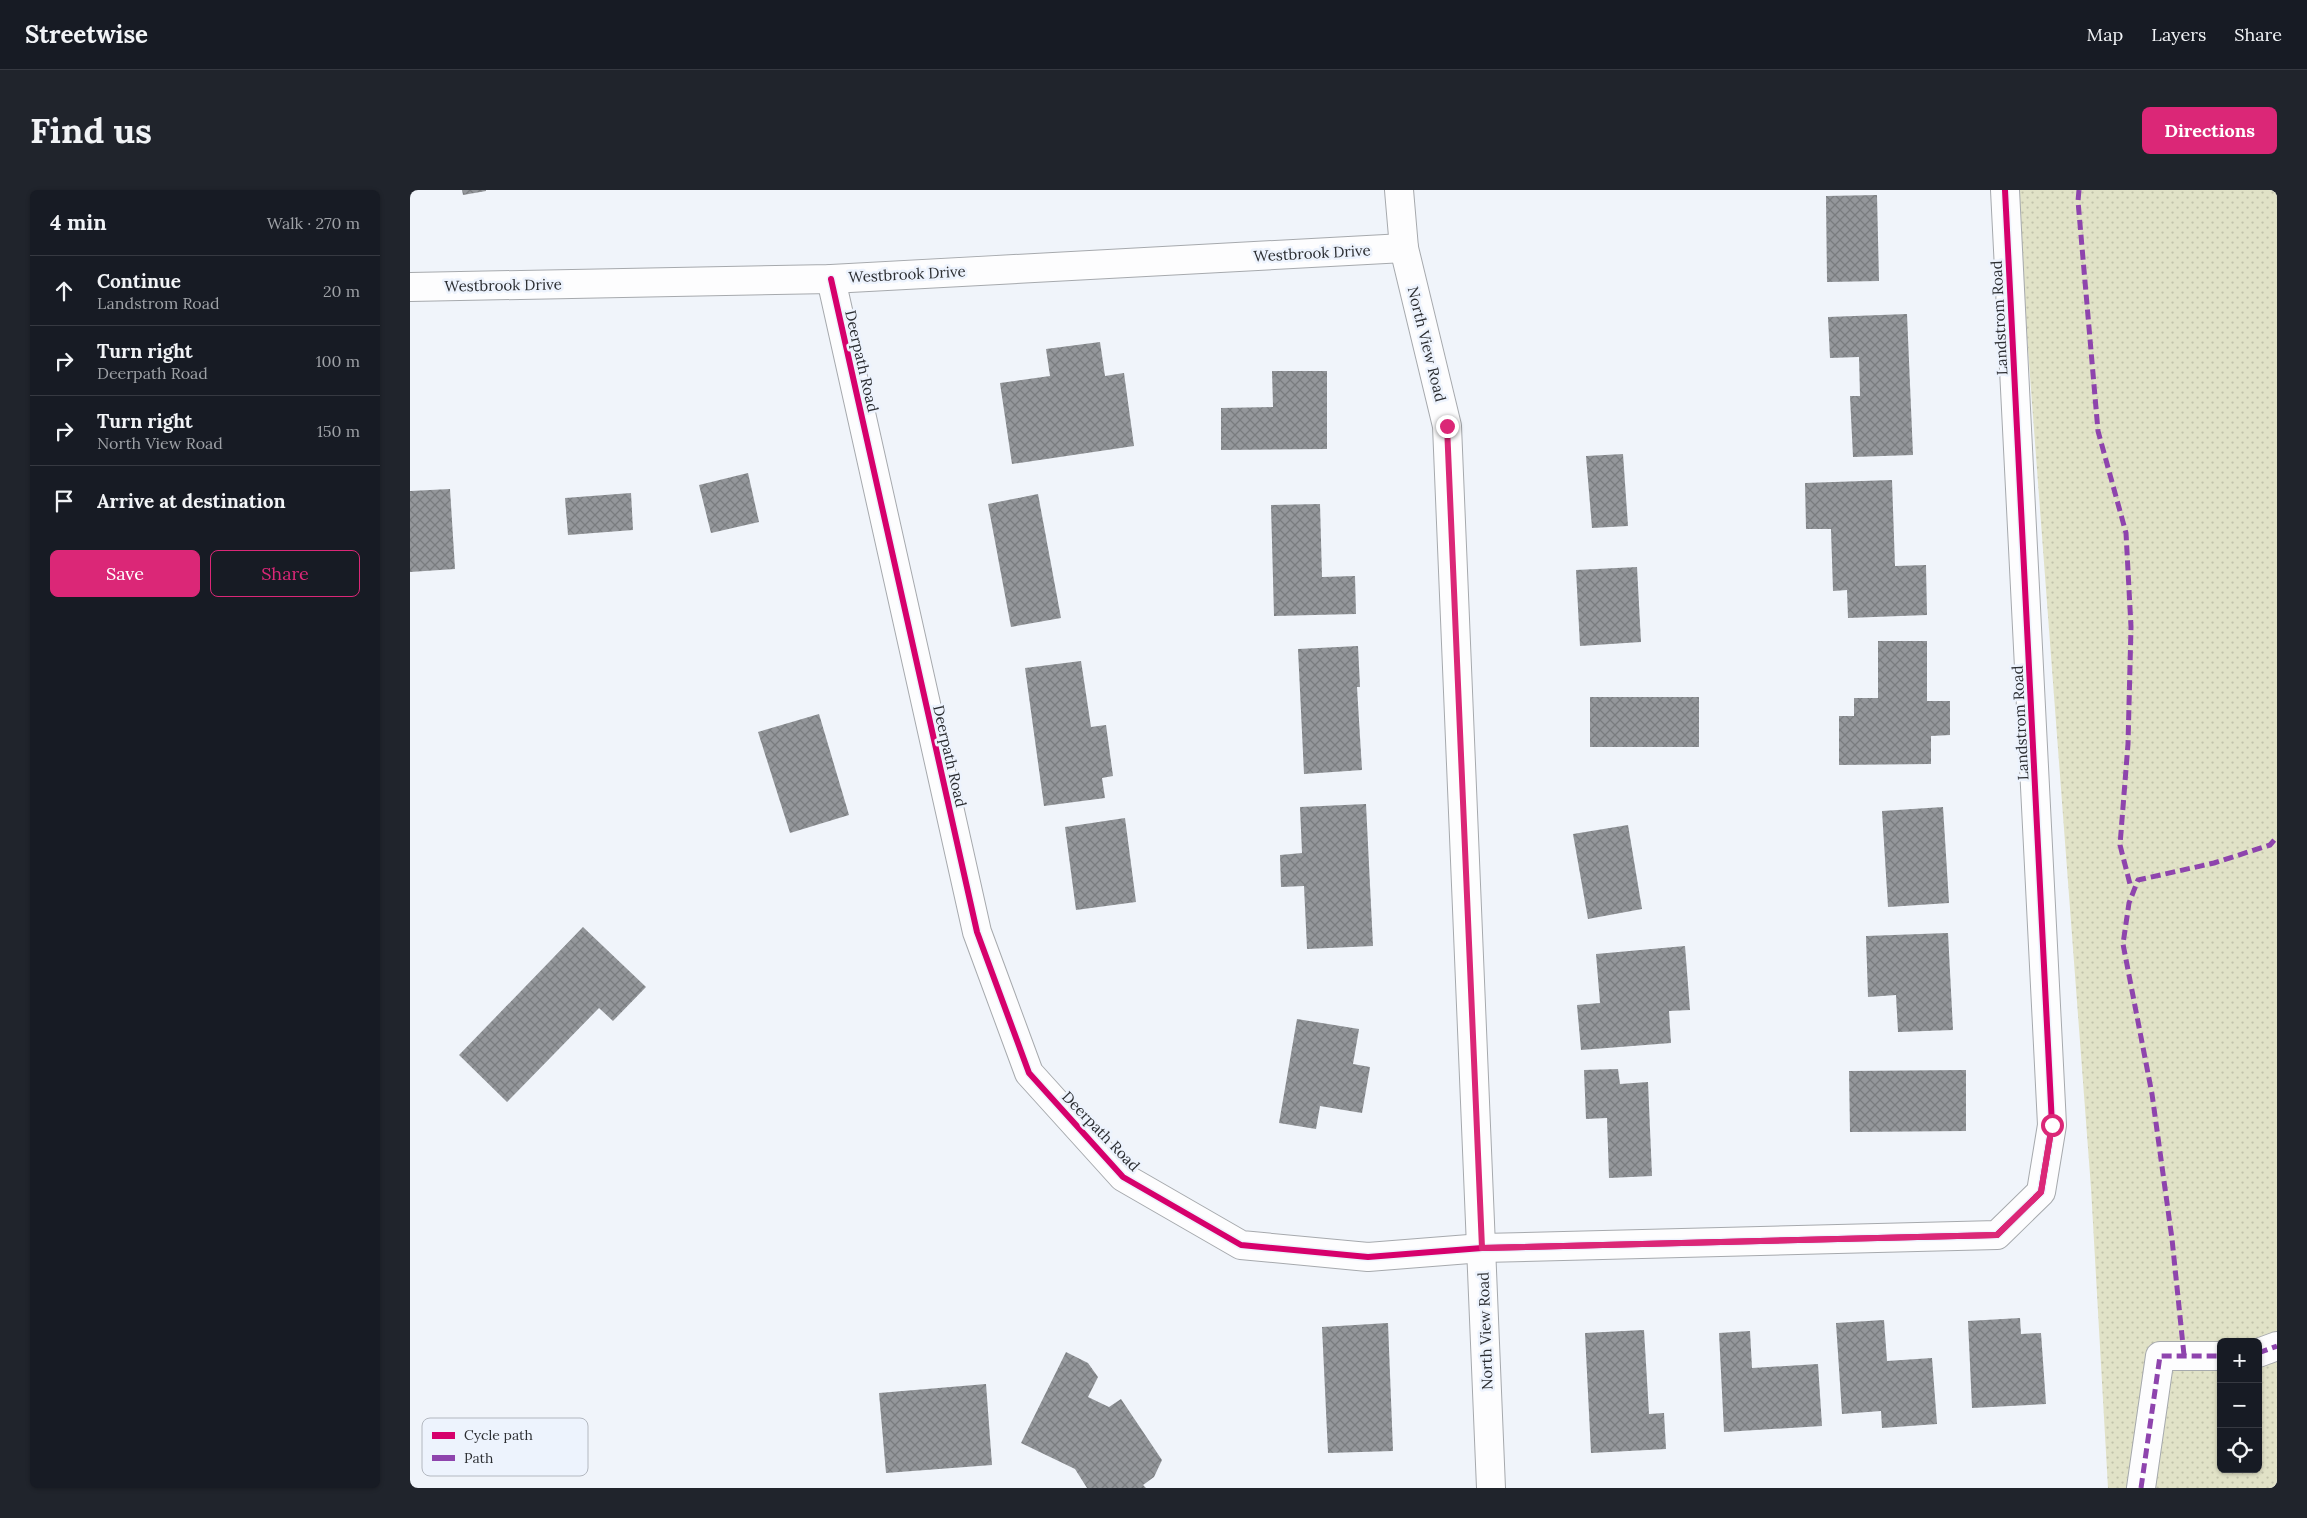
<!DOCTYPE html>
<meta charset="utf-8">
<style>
:root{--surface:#171b24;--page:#20242c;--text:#f1f3f6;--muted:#9ea1a6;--line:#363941;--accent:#db2777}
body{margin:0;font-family:Lora,serif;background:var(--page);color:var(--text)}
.controls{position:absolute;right:15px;bottom:15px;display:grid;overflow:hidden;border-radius:8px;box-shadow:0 1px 4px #0004}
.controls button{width:45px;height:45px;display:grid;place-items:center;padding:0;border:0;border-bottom:1px solid var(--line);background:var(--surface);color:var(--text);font:25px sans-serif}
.stop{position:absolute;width:15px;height:15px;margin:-11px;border:4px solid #db2777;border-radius:50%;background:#fff}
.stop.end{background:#db2777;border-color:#fff;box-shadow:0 1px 5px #0008}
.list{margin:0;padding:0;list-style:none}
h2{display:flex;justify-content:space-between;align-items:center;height:65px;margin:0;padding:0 20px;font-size:21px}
h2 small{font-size:16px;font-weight:400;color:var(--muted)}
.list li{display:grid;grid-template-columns:32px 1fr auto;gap:15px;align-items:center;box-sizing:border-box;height:70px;padding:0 20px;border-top:1px solid var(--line)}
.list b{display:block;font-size:19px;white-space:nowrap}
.list p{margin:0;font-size:16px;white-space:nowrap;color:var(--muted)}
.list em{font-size:16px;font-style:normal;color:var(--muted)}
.actions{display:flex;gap:10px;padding:15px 20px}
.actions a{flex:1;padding:11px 0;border:1px solid var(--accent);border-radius:8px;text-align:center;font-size:18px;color:var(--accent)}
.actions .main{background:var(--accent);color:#fff}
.icon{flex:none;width:28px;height:28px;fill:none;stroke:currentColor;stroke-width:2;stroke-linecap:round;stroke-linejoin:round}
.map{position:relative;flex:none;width:1867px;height:1298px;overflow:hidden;border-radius:8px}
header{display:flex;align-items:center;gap:30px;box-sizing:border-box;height:70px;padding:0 25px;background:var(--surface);border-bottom:1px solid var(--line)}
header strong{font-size:24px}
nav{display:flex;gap:28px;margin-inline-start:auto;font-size:18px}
.intro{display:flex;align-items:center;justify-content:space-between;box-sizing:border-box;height:120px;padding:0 30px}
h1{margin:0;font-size:35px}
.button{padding:12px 22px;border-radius:8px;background:var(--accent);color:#fff;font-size:18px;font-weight:700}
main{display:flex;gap:30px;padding:0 30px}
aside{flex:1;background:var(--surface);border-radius:8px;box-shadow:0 1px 4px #0004}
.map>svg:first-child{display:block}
.park{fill:url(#park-dots);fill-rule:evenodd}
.building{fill:url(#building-cross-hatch)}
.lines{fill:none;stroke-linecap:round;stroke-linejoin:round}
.pedestrian-casing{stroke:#a6a9ad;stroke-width:30}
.minor-casing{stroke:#a6a9ad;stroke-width:30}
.pedestrian{stroke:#fdfdfe;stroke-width:28}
.minor{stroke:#fdfdfe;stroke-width:28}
.quiet{stroke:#8e44ad;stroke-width:5;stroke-dasharray:10 5;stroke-linecap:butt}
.cycleway-casing{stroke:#edf3fd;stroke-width:9}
.cycleway{stroke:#d6006c;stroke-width:6}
.route{stroke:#db2777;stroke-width:6}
.labels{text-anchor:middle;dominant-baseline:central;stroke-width:5;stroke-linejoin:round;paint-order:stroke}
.street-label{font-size:15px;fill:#2b2d31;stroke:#edf3fd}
.key{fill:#edf3fd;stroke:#b3b8c0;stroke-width:1}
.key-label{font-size:14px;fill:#2b2d31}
</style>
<header>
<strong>Streetwise</strong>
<nav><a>Map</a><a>Layers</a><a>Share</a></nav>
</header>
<div class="intro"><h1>Find us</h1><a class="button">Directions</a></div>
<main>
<aside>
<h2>4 min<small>Walk · 270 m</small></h2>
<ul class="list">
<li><svg class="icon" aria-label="ahead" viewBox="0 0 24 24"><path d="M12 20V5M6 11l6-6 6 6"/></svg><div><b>Continue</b><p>Landstrom Road</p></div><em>20 m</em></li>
<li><svg class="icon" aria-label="right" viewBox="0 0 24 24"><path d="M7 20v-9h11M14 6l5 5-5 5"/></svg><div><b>Turn right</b><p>Deerpath Road</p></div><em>100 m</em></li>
<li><svg class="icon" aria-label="right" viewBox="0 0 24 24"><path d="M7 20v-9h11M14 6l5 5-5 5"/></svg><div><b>Turn right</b><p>North View Road</p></div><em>150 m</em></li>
<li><svg class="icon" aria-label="arrive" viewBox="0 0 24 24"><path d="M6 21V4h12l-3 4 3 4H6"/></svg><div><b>Arrive at destination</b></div></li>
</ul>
<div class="actions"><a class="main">Save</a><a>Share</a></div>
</aside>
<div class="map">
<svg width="1867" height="1298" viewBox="0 0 1867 1298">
<defs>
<pattern id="park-dots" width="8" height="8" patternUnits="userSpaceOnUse" patternTransform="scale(1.25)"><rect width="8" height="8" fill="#e1e2c7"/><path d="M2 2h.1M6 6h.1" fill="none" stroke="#c1c2ab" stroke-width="1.8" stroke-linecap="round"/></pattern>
<pattern id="building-cross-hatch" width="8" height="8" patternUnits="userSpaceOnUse" patternTransform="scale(1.25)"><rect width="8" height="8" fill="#94979b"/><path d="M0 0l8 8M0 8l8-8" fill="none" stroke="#797c7f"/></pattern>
</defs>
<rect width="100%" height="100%" fill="#f0f4fa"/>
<path class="park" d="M 1606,0 L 1867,0 L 1867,1298 L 1698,1298 L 1681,998 ZM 1811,1152 L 1848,1152 L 1848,1279 L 1811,1279 Z"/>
<g class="building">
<path d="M 52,0 L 76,0 L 76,1 L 53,5 Z"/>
<path d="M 1467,5 L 1469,91 L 1417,92 L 1416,6 Z"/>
<path d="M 1497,124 L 1503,265 L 1443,267 L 1440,206 L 1450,206 L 1449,167 L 1420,168 L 1418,127 Z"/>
<path d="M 690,152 L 695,186 L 714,183 L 724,256 L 602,274 L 590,193 L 640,186 L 636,159 Z"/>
<path d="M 862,181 L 917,181 L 917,259 L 811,260 L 811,218 L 863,217 Z"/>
<path d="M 1213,264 L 1218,336 L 1182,338 L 1176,266 Z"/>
<path d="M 338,283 L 349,332 L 301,343 L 289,295 Z"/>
<path d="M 1482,290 L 1485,376 L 1516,375 L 1517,425 L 1438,428 L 1437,400 L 1423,401 L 1421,339 L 1396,339 L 1395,293 Z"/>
<path d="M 40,299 L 45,379 L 0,382 L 0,301 Z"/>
<path d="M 221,303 L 223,340 L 158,345 L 155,308 Z"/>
<path d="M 628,304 L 651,428 L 601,437 L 578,314 Z"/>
<path d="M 910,314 L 912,387 L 945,386 L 946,424 L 864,426 L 861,315 Z"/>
<path d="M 1227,377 L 1231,452 L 1170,456 L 1166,380 Z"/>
<path d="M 1468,451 L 1517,451 L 1517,511 L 1540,511 L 1540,545 L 1521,546 L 1521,574 L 1429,575 L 1429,526 L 1444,526 L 1444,508 L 1468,508 Z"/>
<path d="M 948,456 L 950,497 L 947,497 L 952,580 L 894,584 L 888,459 Z"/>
<path d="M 671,471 L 681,537 L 696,535 L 703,586 L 692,588 L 695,608 L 634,616 L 615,478 Z"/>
<rect x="1180" y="507" width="109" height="50"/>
<path d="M 409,524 L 439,625 L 380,643 L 348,542 Z"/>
<path d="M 956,614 L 963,756 L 897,759 L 894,696 L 871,697 L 870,665 L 892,663 L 890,617 Z"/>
<path d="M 1533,617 L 1539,713 L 1478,717 L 1472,621 Z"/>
<path d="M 715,628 L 726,712 L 666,720 L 655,637 Z"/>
<path d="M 1218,635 L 1232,719 L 1178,729 L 1163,644 Z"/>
<path d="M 173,737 L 236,797 L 203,831 L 189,818 L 97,912 L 49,865 Z"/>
<path d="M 1538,743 L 1543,840 L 1488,842 L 1486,805 L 1458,807 L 1456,746 Z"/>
<path d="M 1275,756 L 1280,820 L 1259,821 L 1261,853 L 1171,860 L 1167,815 L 1190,813 L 1186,764 Z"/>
<path d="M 887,829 L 949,839 L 943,874 L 960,877 L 952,923 L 910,916 L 906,939 L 869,933 Z"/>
<path d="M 1208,879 L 1210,894 L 1238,892 L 1242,986 L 1199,988 L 1197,928 L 1176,929 L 1174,880 Z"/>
<path d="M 1556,880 L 1556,941 L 1440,942 L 1439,881 Z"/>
<path d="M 1610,1128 L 1611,1144 L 1631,1143 L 1636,1214 L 1562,1218 L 1558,1131 Z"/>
<path d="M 1474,1130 L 1477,1171 L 1522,1168 L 1527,1234 L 1472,1238 L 1471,1221 L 1432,1224 L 1426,1133 Z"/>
<path d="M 978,1133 L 983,1261 L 918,1263 L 912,1137 Z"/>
<path d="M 1234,1140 L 1239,1224 L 1254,1223 L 1256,1259 L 1181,1263 L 1175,1143 Z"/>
<path d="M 1340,1141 L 1342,1178 L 1408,1174 L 1412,1236 L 1314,1242 L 1309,1143 Z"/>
<path d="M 656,1162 L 678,1173 L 688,1187 L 678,1207 L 699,1217 L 711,1209 L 752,1270 L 744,1287 L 733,1295 L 736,1298 L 677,1298 L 665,1279 L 611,1253 Z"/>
<path d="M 576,1194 L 582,1275 L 476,1283 L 469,1203 Z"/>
</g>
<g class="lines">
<g class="pedestrian-casing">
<g id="pedestrian">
<path d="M 1848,1163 L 1867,1156"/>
<path d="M 1731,1298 L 1750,1166 L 1811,1166"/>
</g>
</g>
<g class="minor-casing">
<g id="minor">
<path d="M 989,0 L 994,58 L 1037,236 L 1081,1298"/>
<path d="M 421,89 L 567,742 L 619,883 L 713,987 L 831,1055 L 958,1067 L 1072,1058 L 1587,1045 L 1631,1002 L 1642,935 L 1595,0"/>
<path d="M 0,97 L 421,89 L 994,58"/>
</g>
</g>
<use href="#pedestrian" class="pedestrian"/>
<use href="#minor" class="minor"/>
<g class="quiet">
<path d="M 1669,0 L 1668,11 L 1688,241 L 1716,343 L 1721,437 L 1718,554 L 1710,655 L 1721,698"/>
<path d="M 1848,1163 L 1867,1156"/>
<path d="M 1774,1165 L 1762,1049 L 1742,904 L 1713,754 L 1719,713 L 1728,690 L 1804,673 L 1860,655 L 1867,647"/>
<path d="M 1731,1298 L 1750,1166 L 1811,1166"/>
</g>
<g class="cycleway-casing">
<path id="cycleway" d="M 421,89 L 567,742 L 619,883 L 713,987 L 831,1055 L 958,1067 L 1072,1058 L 1587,1045 L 1631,1002 L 1642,935 L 1595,0"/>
</g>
<use href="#cycleway" class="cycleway"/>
</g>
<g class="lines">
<path class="route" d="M 1037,236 L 1072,1058 L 1587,1045 L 1631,1002 L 1642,935"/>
</g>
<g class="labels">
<g class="street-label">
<text transform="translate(902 63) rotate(-3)">Westbrook Drive</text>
<text transform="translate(497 84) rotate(-3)">Westbrook Drive</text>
<text transform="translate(93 95) rotate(-1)">Westbrook Drive</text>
<text transform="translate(1589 128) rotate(-93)">Landstrom Road</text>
<text transform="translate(1017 154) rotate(76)">North View Road</text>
<text transform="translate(452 171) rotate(77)">Deerpath Road</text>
<text transform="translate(1610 533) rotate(-93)">Landstrom Road</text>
<text transform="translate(540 566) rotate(77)">Deerpath Road</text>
<text transform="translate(691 941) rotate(46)">Deerpath Road</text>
<text transform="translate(1075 1141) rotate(-92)">North View Road</text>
</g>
</g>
<rect x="12" y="1228" width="166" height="58" rx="8" class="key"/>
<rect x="22" y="1242" width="23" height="7" fill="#d6006c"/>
<rect x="22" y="1265" width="23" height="6" fill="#8e44ad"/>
<g class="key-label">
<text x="54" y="1250">Cycle path</text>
<text x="54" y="1273">Path</text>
</g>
</svg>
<div class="controls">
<button>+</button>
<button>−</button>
<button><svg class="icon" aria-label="locate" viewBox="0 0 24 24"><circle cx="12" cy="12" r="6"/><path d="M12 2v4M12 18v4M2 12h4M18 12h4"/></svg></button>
</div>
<div class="stop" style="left:1642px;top:935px"></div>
<div class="stop end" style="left:1037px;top:236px"></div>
</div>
</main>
